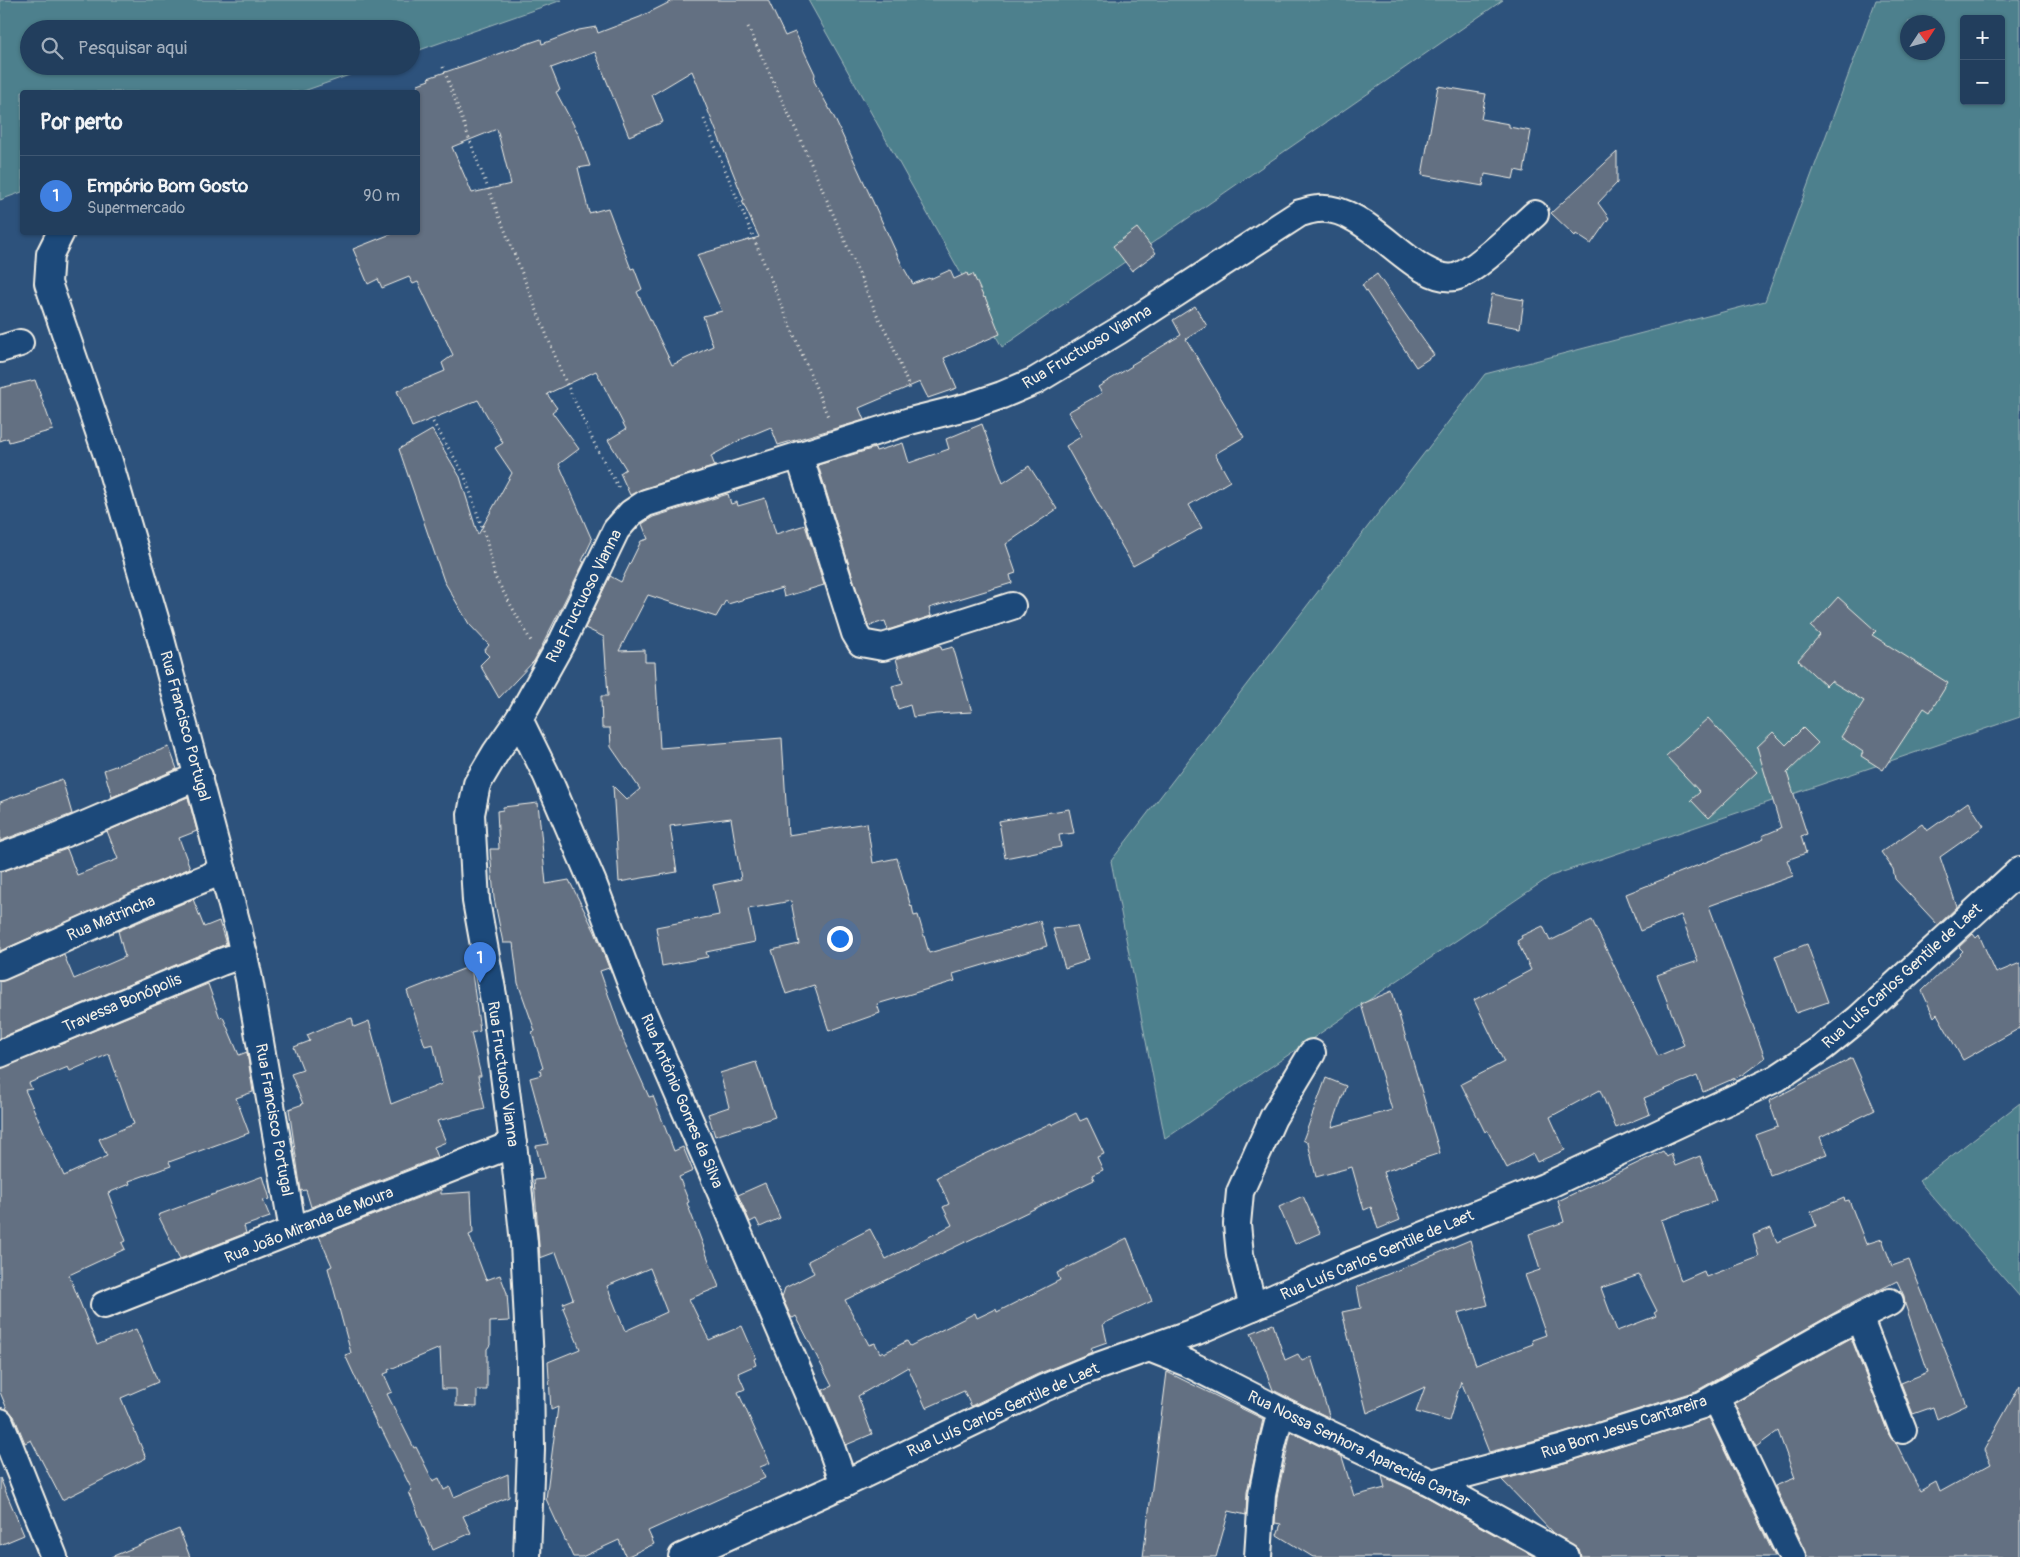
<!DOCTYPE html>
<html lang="pt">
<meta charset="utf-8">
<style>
:root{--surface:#223e5d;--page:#2a4563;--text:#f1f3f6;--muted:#a2aebc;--line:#3f5772;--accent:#ff9aa2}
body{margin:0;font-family:Pangolin,sans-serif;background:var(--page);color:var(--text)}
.controls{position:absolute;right:15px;top:15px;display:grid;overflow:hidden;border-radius:5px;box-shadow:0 1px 4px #0004}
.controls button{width:45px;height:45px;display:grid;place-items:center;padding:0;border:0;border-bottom:1px solid var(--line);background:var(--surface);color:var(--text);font:25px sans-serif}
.compass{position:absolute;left:1900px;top:15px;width:45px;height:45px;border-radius:50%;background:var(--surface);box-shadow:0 1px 4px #0004;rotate:54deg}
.you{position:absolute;left:839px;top:938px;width:18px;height:18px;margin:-12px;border:4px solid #fff;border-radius:50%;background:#1a73e8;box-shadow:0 0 0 8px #1a73e833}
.badge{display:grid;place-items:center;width:32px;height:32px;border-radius:50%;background:var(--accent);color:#fff;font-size:16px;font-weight:700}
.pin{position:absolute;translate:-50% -41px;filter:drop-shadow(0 1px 2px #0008)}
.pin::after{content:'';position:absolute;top:26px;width:18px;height:15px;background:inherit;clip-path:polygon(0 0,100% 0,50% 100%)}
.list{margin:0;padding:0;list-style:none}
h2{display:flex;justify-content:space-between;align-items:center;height:65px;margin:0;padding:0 20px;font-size:21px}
h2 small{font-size:16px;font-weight:400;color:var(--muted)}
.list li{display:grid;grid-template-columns:32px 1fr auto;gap:15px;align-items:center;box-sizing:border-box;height:80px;padding:0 20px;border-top:1px solid var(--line)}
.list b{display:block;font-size:19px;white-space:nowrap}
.list p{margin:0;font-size:16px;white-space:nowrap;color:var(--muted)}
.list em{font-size:16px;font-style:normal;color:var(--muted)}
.icon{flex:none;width:28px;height:28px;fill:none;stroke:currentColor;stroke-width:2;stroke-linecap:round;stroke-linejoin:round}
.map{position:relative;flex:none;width:2020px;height:1557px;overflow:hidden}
.search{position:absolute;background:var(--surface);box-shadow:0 1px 4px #0004;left:20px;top:20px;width:400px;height:55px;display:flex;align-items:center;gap:12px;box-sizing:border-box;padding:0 18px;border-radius:28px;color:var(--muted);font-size:19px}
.panel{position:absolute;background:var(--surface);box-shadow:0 1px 4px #0004;left:20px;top:90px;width:400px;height:145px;border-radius:5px}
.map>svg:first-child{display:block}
.green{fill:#4d808d;stroke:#a0b8ba;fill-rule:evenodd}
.building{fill:#637082;stroke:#f4f1e8;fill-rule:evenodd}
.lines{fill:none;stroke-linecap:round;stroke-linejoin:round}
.minor-casing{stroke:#f4f1e8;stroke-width:30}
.path{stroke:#f4f1e8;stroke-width:3;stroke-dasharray:1 4;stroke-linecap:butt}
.minor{stroke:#1f4a7a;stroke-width:26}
.labels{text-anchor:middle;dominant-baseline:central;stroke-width:4.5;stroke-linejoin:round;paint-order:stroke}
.street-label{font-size:16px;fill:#f4f1e8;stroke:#1f4a7a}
</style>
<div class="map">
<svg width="2020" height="1557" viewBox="0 0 2020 1557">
<rect width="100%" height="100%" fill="#2d527c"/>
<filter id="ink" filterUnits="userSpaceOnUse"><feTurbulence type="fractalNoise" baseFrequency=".02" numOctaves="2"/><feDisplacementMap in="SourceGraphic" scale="10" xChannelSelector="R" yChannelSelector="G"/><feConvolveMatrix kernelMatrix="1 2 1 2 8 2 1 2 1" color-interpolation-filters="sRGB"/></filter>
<g filter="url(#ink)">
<g class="green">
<path d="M 0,0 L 562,0 L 411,53 L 411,29 L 29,29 L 29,66 L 375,66 L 301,92 L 22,92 L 22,192 L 0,200 Z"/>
<path d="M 808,0 L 1503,0 L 1002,347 Z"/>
<path d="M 1876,0 L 2020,0 L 2020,717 L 1551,876 L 1165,1139 L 1111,861 L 1485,374 L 1765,301 ZM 1964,19 L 2001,19 L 2001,101 L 1964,101 ZM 1908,22 L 1938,22 L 1938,52 L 1908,52 Z"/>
<path d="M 2020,1103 L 2020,1297 L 1919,1181 Z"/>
</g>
<g class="building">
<path d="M 674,0 L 768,0 L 785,36 L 795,32 L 815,74 L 814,81 L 834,117 L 902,265 L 913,284 L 929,278 L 930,279 L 950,270 L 954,279 L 967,273 L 968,276 L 973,274 L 984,298 L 985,297 L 1000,334 L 944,358 L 957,388 L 928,398 L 920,382 L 859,408 L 864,420 L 778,445 L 771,427 L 742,439 L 711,456 L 715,466 L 642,489 L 630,495 L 620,473 L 626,469 L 608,440 L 626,429 L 596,371 L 547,394 L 557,408 L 552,412 L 579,449 L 559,464 L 592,540 L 582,561 L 584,562 L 541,648 L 534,661 L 499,698 L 480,665 L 489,656 L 484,651 L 489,645 L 469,624 L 444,581 L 399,449 L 432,430 L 460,477 L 478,535 L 512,473 L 495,448 L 503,443 L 478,400 L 412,427 L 397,391 L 445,371 L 442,363 L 453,355 L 418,282 L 413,284 L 409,277 L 382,288 L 378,279 L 368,284 L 353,249 L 396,232 L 418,232 L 418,84 L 429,80 L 428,78 L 541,39 L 542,44 L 579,30 L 596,27 L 598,33 L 640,17 ZM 595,52 L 629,136 L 663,122 L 652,95 L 692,71 L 744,200 L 742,201 L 759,237 L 697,255 L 722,311 L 703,316 L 713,346 L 672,365 L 637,292 L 642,289 L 634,268 L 631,269 L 608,208 L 589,213 L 578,168 L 590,166 L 579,135 L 556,92 L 560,90 L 551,68 ZM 497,129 L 511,184 L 472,193 L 452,147 Z"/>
<path d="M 1438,86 L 1486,94 L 1481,119 L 1509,124 L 1509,127 L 1531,131 L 1524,172 L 1515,170 L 1513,179 L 1485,174 L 1483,186 L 1422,175 Z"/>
<path d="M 1617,152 L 1617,183 L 1598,203 L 1609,218 L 1591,244 L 1576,234 L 1575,236 L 1551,213 Z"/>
<path d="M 1137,228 L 1156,253 L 1132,271 L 1113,246 Z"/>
<path d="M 1377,274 L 1434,355 L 1416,367 L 1362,285 Z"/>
<path d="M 1492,294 L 1524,300 L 1520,328 L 1486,322 Z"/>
<path d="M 1195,306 L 1207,326 L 1186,339 L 1244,437 L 1215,454 L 1230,481 L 1189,505 L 1202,528 L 1133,566 L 1066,446 L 1082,436 L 1068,412 L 1102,393 L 1098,387 L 1132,366 L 1131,365 L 1181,335 L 1173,320 Z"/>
<path d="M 35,380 L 53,430 L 9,442 L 8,438 L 0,441 L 0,388 Z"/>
<path d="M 982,424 L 1003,483 L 1029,466 L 1057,509 L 1006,544 L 1016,573 L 1010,575 L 1012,583 L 929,608 L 931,616 L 888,630 L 885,621 L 868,626 L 818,465 L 875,448 L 876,451 L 903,443 L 909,463 L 949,449 L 946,439 Z"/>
<path d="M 728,494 L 731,504 L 737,502 L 738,506 L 765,498 L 776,534 L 805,525 L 824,585 L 784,597 L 782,588 L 728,604 L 726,600 L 716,617 L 648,595 L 619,651 L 645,650 L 645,662 L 655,662 L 660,748 L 782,738 L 788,835 L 867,823 L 873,863 L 897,858 L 911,907 L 912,906 L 914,916 L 918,915 L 929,953 L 1040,921 L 1047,946 L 953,974 L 955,981 L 877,1004 L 880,1013 L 829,1031 L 814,985 L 786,994 L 772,950 L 799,944 L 791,901 L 748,909 L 755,942 L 706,952 L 708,957 L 662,966 L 656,927 L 719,915 L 713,885 L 741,879 L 731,818 L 670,826 L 677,872 L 619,882 L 613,786 L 627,800 L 640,789 L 611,747 L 610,728 L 602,728 L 601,696 L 608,696 L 604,637 L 585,628 L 610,576 L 621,582 L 641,541 L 648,539 L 642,524 L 653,517 Z"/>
<path d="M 1838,597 L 1876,631 L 1872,635 L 1948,683 L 1930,712 L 1924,708 L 1883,770 L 1861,756 L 1863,752 L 1841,737 L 1864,701 L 1831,681 L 1826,686 L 1798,660 L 1820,635 L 1811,627 Z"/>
<path d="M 940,645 L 942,650 L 953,647 L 972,712 L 936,714 L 913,717 L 910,705 L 898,709 L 892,686 L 903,683 L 896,659 Z"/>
<path d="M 1708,718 L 1757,772 L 1708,818 L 1691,800 L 1700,792 L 1666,756 Z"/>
<path d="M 1803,728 L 1818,743 L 1787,773 L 1807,834 L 1801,836 L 1806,853 L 1787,860 L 1793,876 L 1709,906 L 1765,1058 L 1742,1075 L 1703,1092 L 1697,1076 L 1644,1098 L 1650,1114 L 1616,1128 L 1600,1090 L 1550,1117 L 1565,1150 L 1537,1162 L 1533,1154 L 1507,1168 L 1487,1130 L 1485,1132 L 1461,1084 L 1504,1062 L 1474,1000 L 1531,970 L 1517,941 L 1522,938 L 1521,936 L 1543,926 L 1550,941 L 1592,920 L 1658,1056 L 1684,1045 L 1657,975 L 1698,961 L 1681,915 L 1640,931 L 1626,894 L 1764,839 L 1762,836 L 1781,828 L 1757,747 L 1773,732 L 1786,745 Z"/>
<path d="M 169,747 L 177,769 L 112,797 L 104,770 Z"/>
<path d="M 62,779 L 72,814 L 0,841 L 0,802 Z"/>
<path d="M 188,797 L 197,831 L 179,838 L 190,868 L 0,951 L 0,872 L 67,849 L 77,875 L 118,859 L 107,831 Z"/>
<path d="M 1968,802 L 1984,826 L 1940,857 L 1957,907 L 1938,925 L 1895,879 L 1893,869 L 1881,852 L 1922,824 L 1927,831 Z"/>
<path d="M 538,803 L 546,884 L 569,880 L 595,932 L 609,968 L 600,971 L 623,1037 L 622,1037 L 649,1097 L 653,1096 L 674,1151 L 683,1147 L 693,1171 L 679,1177 L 689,1202 L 687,1203 L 719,1287 L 689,1299 L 709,1340 L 742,1326 L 756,1358 L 754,1359 L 756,1365 L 738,1373 L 745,1389 L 738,1392 L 770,1463 L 760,1467 L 765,1478 L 648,1531 L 654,1544 L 626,1557 L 619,1540 L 582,1557 L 573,1557 L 546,1499 L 558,1407 L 551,1410 L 548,1362 L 580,1349 L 563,1308 L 565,1307 L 563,1303 L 573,1299 L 556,1252 L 540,1258 L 534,1180 L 544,1179 L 536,1146 L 548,1144 L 530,1078 L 541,1075 L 540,1069 L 543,1068 L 532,1032 L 535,1031 L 518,983 L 513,943 L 503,943 L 494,898 L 490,849 L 499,849 L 497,811 L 503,810 L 503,807 ZM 650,1268 L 667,1312 L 625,1331 L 607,1286 Z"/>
<path d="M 1069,809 L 1074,833 L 1059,835 L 1061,847 L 1005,858 L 999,821 Z"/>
<path d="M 193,899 L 204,927 L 219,921 L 226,944 L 0,1038 L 0,982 L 64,955 L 74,979 L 125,957 L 118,931 Z"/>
<path d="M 1077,926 L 1088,959 L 1084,960 L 1084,962 L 1065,968 L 1053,929 Z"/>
<path d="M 1973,934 L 1976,938 L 1979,935 L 1996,973 L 2020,963 L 2020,1028 L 1963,1060 L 1937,1014 L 1934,1017 L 1922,991 L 1963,951 L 1959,947 Z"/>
<path d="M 1807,944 L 1828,1002 L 1796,1013 L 1775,956 Z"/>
<path d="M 471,966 L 480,1031 L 471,1033 L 481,1076 L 478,1076 L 485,1109 L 437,1121 L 446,1142 L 434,1147 L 438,1157 L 311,1207 L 306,1190 L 301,1191 L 289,1109 L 303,1104 L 291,1074 L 303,1070 L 294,1047 L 310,1041 L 307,1035 L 335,1023 L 352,1018 L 354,1027 L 369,1021 L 391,1104 L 442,1084 L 433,1044 L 425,1046 L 407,991 Z"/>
<path d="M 208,984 L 220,1018 L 223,1017 L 239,1055 L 247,1052 L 253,1092 L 236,1098 L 249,1133 L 169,1162 L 171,1166 L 129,1181 L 130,1184 L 108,1193 L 126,1241 L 122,1243 L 125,1249 L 69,1275 L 97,1345 L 136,1329 L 158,1382 L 121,1398 L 146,1458 L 62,1500 L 31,1440 L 25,1443 L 14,1416 L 7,1409 L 0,1392 L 0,1069 ZM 109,1054 L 134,1124 L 99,1139 L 107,1156 L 64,1176 L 25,1090 L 32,1089 L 29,1083 L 68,1067 L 70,1071 Z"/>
<path d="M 1392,991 L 1440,1153 L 1383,1172 L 1400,1220 L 1378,1229 L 1371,1207 L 1364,1210 L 1352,1167 L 1316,1177 L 1308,1143 L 1303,1140 L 1326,1078 L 1346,1086 L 1332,1127 L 1392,1110 L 1361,1004 Z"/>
<path d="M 1852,1058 L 1875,1110 L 1820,1137 L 1827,1154 L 1770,1175 L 1756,1135 L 1778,1127 L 1769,1101 Z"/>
<path d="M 756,1062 L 775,1117 L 715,1136 L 708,1114 L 729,1107 L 720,1073 Z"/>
<path d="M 1076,1113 L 1080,1121 L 1087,1118 L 1104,1154 L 1097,1157 L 1103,1170 L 1092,1175 L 1094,1180 L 845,1300 L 869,1345 L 875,1343 L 880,1353 L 883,1351 L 884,1353 L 907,1341 L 910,1346 L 975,1313 L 977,1318 L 996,1309 L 997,1312 L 1060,1280 L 1057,1273 L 1127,1238 L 1152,1301 L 1103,1324 L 1107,1342 L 1090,1348 L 1092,1352 L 1038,1374 L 971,1406 L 964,1391 L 926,1408 L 908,1367 L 858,1396 L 872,1434 L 846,1445 L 823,1390 L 832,1386 L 796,1316 L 793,1318 L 791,1317 L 782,1297 L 785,1288 L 814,1273 L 808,1261 L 870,1229 L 886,1259 L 952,1225 L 943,1207 L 949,1204 L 937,1177 L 1051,1123 L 1052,1125 Z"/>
<path d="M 1663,1151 L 1667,1157 L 1671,1154 L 1675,1166 L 1700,1156 L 1716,1201 L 1661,1220 L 1681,1281 L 1704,1271 L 1706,1277 L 1759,1257 L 1753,1235 L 1771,1228 L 1777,1242 L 1816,1226 L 1811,1212 L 1844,1198 L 1845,1201 L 1849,1200 L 1866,1244 L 1882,1239 L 1892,1266 L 1909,1260 L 1967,1405 L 1937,1419 L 1933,1407 L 1913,1414 L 1901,1383 L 1928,1372 L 1905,1304 L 1904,1296 L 1897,1281 L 1843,1308 L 1696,1391 L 1560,1434 L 1489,1452 L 1461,1381 L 1449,1421 L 1416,1412 L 1425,1387 L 1367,1413 L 1342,1312 L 1361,1308 L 1357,1287 L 1470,1240 L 1488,1305 L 1458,1313 L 1476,1365 L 1533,1344 L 1532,1340 L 1546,1335 L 1525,1275 L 1540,1270 L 1529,1234 L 1564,1222 L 1558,1201 ZM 1639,1275 L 1657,1311 L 1654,1313 L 1656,1316 L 1617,1331 L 1601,1288 Z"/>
<path d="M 263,1176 L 270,1199 L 263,1200 L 270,1217 L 244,1226 L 246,1233 L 180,1259 L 158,1215 Z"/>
<path d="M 765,1183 L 780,1218 L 760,1227 L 756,1219 L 750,1222 L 738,1195 Z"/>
<path d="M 441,1189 L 441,1194 L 471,1192 L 473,1233 L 469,1235 L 486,1280 L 500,1275 L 507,1293 L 509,1321 L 490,1322 L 490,1345 L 487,1349 L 487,1390 L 477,1390 L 477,1407 L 456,1406 L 456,1389 L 442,1389 L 440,1348 L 388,1370 L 389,1372 L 384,1374 L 392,1392 L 387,1394 L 414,1448 L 416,1447 L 433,1481 L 439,1478 L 444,1490 L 450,1487 L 454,1497 L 508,1474 L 509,1497 L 463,1516 L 471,1533 L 433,1550 L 409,1492 L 412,1490 L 381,1428 L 379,1429 L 345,1355 L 351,1353 L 328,1268 L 332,1266 L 319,1236 Z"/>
<path d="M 1303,1196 L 1320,1233 L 1295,1244 L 1279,1207 Z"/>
<path d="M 1273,1324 L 1285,1360 L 1298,1354 L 1302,1361 L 1311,1357 L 1330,1418 L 1273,1390 L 1251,1333 Z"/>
<path d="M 1851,1338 L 1889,1435 L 1896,1443 L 1920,1491 L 1936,1482 L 1940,1492 L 1991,1464 L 1984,1450 L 2020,1385 L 2020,1557 L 1807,1557 L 1806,1551 L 1775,1486 L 1795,1478 L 1778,1431 L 1756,1447 L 1735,1403 Z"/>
<path d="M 1167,1372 L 1263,1419 L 1247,1492 L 1246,1515 L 1229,1511 L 1216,1557 L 1143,1557 Z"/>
<path d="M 1709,1418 L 1775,1557 L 1581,1557 L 1579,1549 L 1553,1533 L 1502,1480 L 1568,1462 Z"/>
<path d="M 1291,1432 L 1342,1457 L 1354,1496 L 1385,1488 L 1382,1476 L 1425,1496 L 1535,1557 L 1313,1557 L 1277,1535 L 1281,1524 L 1275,1523 L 1277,1497 Z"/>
<path d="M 0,1478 L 24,1535 L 0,1545 Z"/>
<path d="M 179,1529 L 190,1557 L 111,1557 Z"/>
</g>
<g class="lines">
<g class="minor-casing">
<g id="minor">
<path d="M 61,232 L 50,254 L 48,283 L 108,458 L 161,639 L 238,928 L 249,979 L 293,1231"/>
<path d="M 0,349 L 20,343"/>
<path d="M 799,455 L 855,633 L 861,643 L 883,647 L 1012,606"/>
<path d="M 519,719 L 547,776 L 593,883 L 635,994 L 831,1447 L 844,1484"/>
<path d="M 0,857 L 61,835 L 199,776"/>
<path d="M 0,967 L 151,900 L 223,871"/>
<path d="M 0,1054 L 221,962 L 244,954"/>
<path d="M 104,1305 L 513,1144"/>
<path d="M 1253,1307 L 1240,1255 L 1237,1224 L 1240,1192 L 1273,1118 L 1312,1053"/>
<path d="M 1859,1317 L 1903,1430"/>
<path d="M 1149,1348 L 1187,1363 L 1281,1411 L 1432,1483 L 1566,1557"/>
<path d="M 1716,1398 L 1792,1557"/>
<path d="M 0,1422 L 54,1557"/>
<path d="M 1432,1483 L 1564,1448 L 1702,1405 L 1836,1329 L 1890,1302"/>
<path d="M 527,1557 L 531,1449 L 530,1362 L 524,1243 L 516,1168 L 496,1012 L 476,901 L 471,814 L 477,784 L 496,752 L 519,719 L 563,640 L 616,530 L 631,513 L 646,503 L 910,421 L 970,406 L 1002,395 L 1035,381 L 1118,331 L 1300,213 C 1306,212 1312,209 1318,209 C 1368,204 1415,285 1455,277 C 1475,272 1518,229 1535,214"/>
<path d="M 682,1557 L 844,1484 L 1044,1388 L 1087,1370 L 1197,1331 L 1345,1267 L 1544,1187 L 1777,1078 L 1822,1048 L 1858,1019 L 2020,870"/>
<path d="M 1258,1557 L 1262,1495 L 1271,1450 L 1281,1411"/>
</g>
</g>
<g class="path">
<path d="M 748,27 L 802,143 L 878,317 L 890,339 L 911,392"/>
<path d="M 443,67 L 480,168 L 563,376 L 596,447 L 620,490"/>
<path d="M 704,119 L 829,419"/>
<path d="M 433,422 L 464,474 L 487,542 L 495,577 L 531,641"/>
</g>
<use href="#minor" class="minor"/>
</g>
</g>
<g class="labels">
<g class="street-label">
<text transform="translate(1087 347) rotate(-31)">Rua Fructuoso Vianna</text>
<text transform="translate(584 596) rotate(-63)">Rua Fructuoso Vianna</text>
<text transform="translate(185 726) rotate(75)">Rua Francisco Portugal</text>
<text transform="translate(111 918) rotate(-23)">Rua Matrincha</text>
<text transform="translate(1902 976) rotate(-42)">Rua Luís Carlos Gentile de Laet</text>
<text transform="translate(122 1003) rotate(-23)">Travessa Bonópolis</text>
<text transform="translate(503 1074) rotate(82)">Rua Fructuoso Vianna</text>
<text transform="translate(682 1101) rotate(67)">Rua Antônio Gomes da Silva</text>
<text transform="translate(274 1120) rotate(80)">Rua Francisco Portugal</text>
<text transform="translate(309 1225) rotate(-22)">Rua João Miranda de Moura</text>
<text transform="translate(1377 1255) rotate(-23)">Rua Luís Carlos Gentile de Laet</text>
<text transform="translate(1003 1410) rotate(-24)">Rua Luís Carlos Gentile de Laet</text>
<text transform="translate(1624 1427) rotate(-18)">Rua Bom Jesus Cantareira</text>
<text transform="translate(1359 1449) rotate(26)">Rua Nossa Senhora Aparecida Cantar</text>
</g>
</g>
</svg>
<div class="controls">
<button>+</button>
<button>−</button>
</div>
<svg class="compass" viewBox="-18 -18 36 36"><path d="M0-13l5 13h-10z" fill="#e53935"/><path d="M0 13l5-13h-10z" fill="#a2aebc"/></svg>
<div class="you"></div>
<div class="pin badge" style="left:480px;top:983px;background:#3f7fe0">1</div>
<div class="search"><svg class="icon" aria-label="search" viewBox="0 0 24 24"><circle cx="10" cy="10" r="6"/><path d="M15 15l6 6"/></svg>Pesquisar aqui</div>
<section class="panel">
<h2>Por perto<small></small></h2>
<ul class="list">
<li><span class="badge" style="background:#3f7fe0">1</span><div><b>Empório Bom Gosto</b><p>Supermercado</p></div><em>90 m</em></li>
</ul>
</section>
</div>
